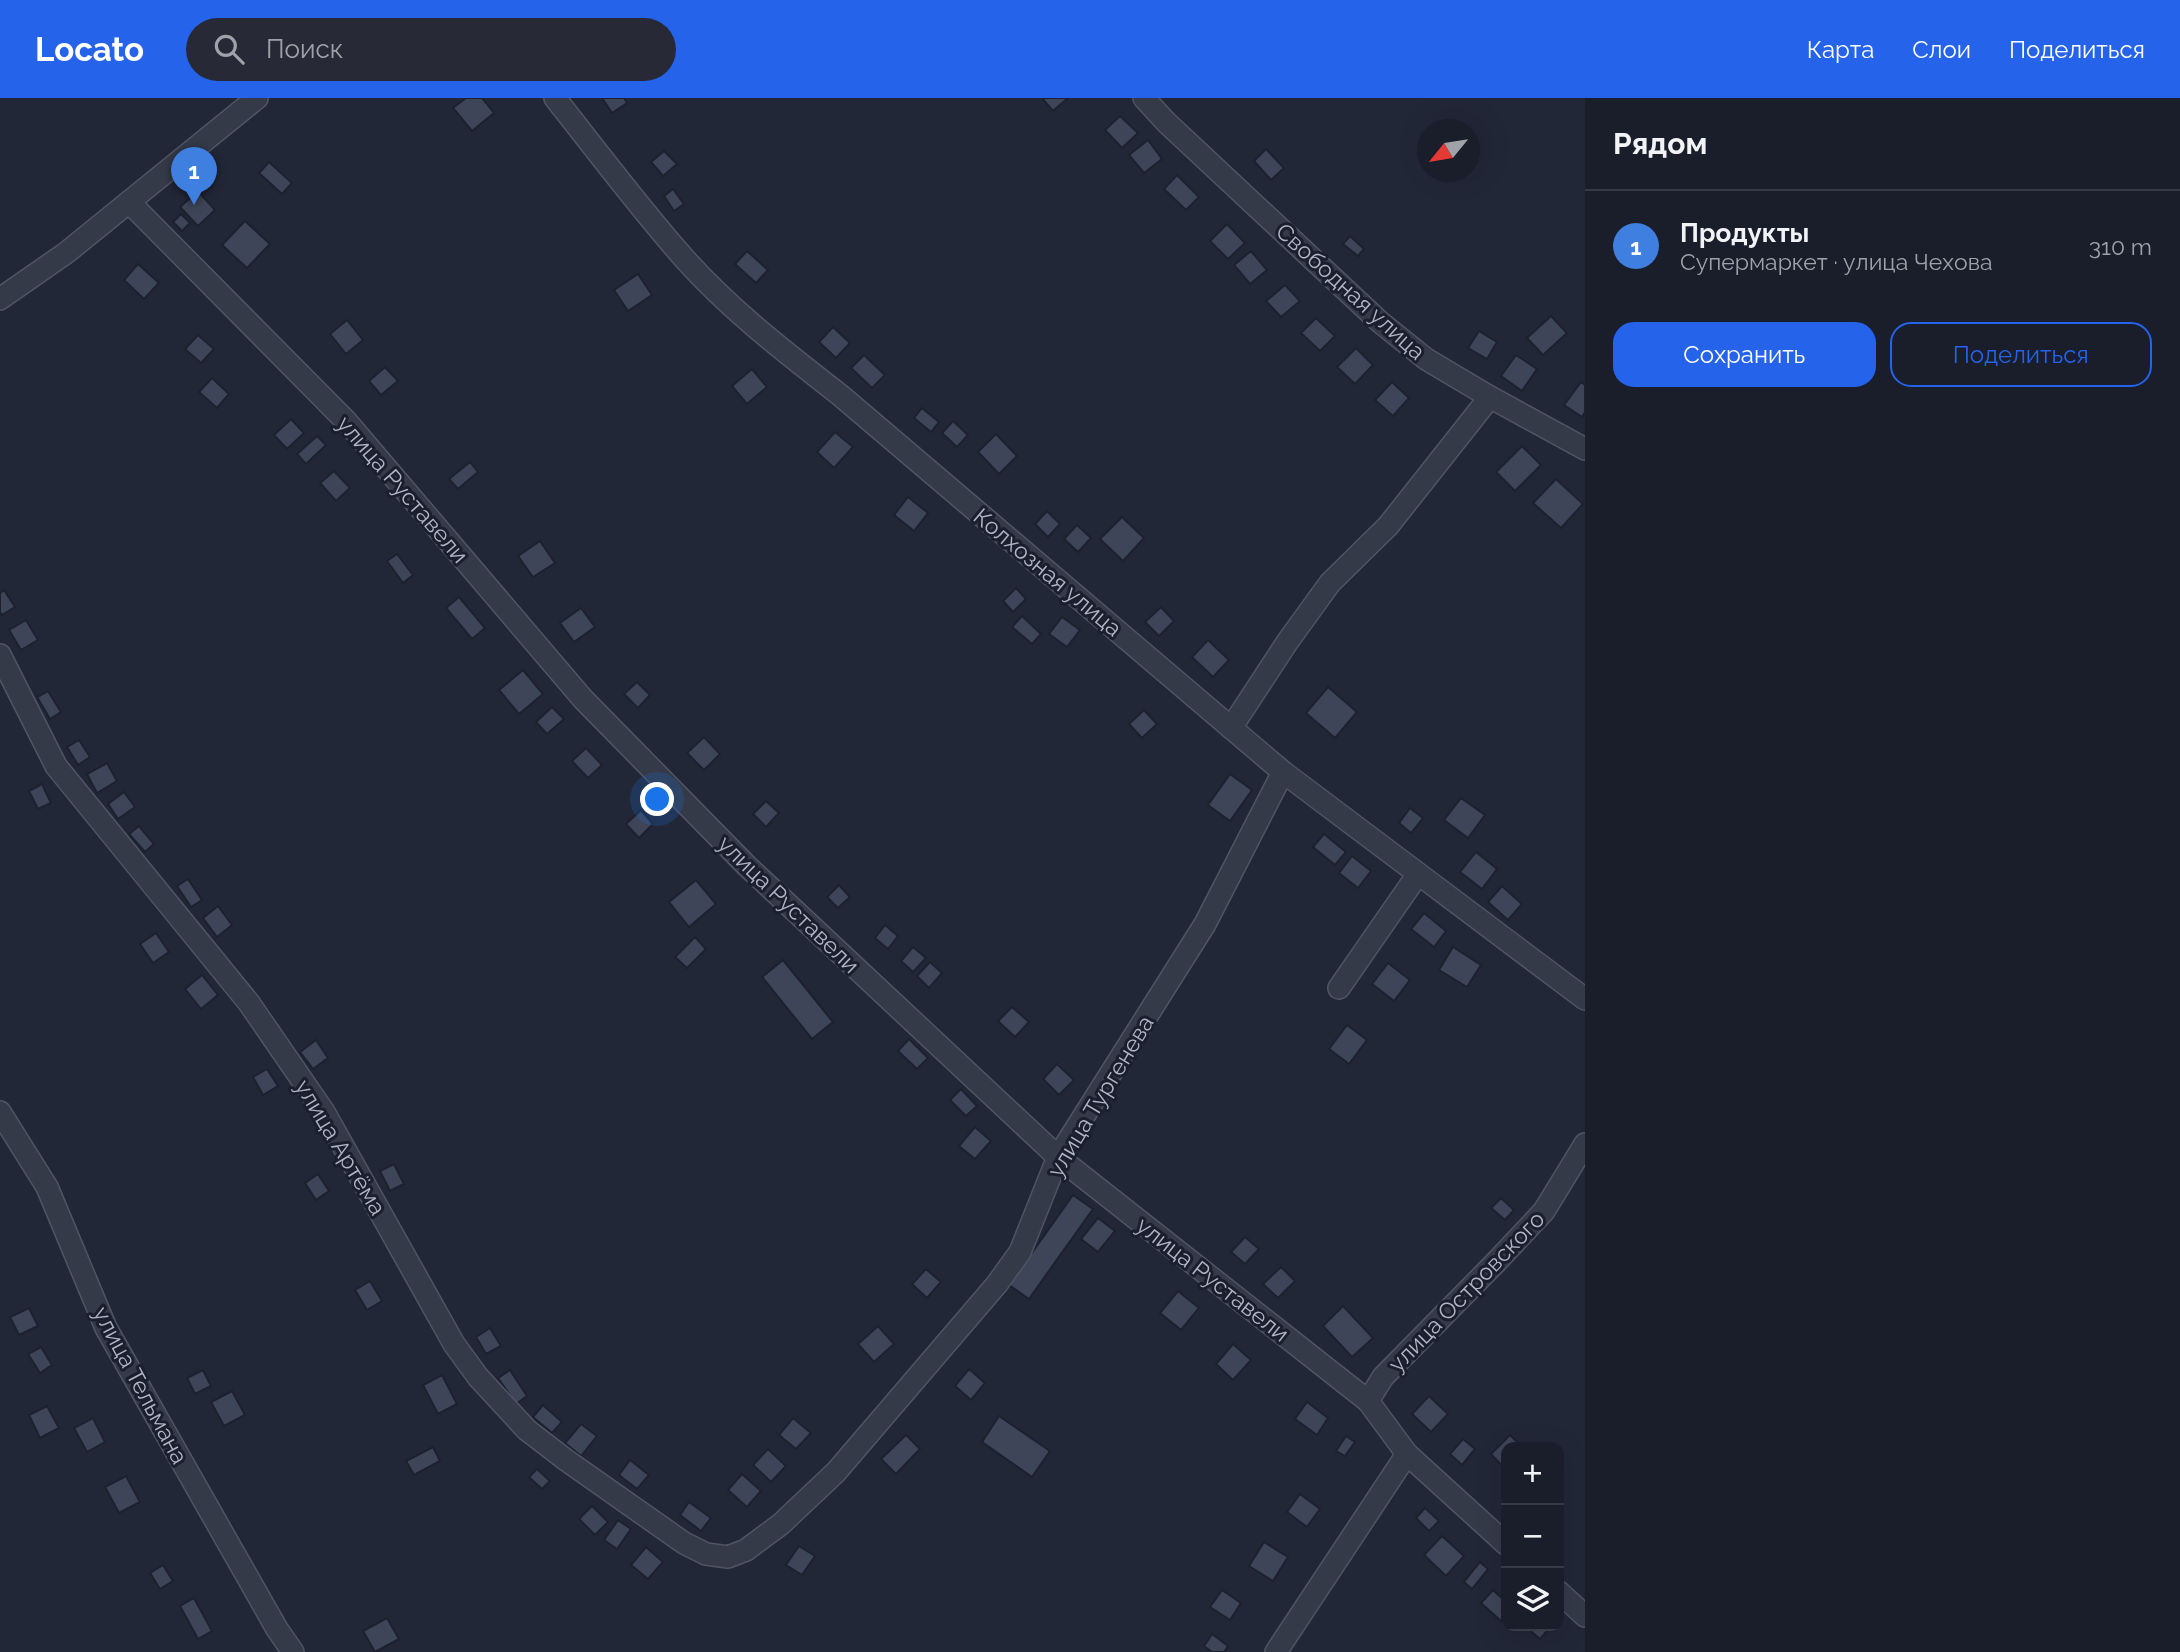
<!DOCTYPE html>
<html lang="ru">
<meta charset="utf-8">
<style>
:root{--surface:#1a1d2a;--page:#272a36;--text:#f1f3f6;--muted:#9fa2a8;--line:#383b47;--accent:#2563eb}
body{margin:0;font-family:Raleway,sans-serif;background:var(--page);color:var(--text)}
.controls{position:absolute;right:21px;bottom:21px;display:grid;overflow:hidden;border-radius:14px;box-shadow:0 7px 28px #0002}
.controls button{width:63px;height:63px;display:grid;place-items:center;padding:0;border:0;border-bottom:2px solid var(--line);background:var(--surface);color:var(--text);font:35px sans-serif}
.compass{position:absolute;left:1417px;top:21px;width:63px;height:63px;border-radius:50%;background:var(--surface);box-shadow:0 7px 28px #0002;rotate:240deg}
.you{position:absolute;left:658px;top:702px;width:24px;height:24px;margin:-18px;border:5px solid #fff;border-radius:50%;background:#1a73e8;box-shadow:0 0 0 10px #1a73e833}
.badge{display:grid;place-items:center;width:46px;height:46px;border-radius:50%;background:var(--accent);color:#fff;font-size:23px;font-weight:700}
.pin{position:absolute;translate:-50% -58px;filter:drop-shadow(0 2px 4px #0008)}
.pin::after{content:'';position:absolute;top:37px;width:24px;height:21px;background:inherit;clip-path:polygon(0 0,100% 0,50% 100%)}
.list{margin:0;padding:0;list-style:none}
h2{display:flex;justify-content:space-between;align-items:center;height:91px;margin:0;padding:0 28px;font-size:30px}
h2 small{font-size:23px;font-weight:400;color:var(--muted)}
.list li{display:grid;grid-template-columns:46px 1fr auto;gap:21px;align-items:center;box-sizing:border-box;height:112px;padding:0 28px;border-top:2px solid var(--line)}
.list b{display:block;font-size:26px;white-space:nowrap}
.list p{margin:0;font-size:23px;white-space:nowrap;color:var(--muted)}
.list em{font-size:23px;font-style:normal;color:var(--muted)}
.actions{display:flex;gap:14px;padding:21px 28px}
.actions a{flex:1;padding:16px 0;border:2px solid var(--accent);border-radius:21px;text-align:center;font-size:24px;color:var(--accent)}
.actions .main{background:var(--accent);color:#fff}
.icon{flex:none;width:38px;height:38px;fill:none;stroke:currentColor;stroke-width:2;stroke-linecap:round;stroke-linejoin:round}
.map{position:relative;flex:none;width:1585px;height:1554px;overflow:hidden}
header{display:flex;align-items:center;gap:42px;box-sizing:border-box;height:98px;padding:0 35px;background:var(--accent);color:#fff}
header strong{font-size:33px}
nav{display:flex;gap:38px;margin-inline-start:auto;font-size:24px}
.search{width:490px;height:63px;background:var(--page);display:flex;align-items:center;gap:18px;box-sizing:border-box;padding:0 24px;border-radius:38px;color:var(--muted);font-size:26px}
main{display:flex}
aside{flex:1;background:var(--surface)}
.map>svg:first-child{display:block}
.building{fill:#3e4558;stroke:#1d212f;stroke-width:2}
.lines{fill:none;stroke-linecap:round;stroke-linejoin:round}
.minor-casing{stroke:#505463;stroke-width:24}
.minor{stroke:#353a49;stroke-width:21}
.labels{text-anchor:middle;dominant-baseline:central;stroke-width:6;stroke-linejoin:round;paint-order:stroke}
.street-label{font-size:23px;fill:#b0b4c5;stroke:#1b1f2d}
</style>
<header>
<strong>Locato</strong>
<div class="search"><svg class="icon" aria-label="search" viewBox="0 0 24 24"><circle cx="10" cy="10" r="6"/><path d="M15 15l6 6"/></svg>Поиск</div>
<nav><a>Карта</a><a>Слои</a><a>Поделиться</a></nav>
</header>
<main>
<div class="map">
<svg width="1585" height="1554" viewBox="0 0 1585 1554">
<rect width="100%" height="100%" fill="#222738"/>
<g class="building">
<path d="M 466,0 L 482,0 L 494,15 L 472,33 L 453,10 Z"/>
<path d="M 602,0 L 624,0 L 627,5 L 612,15 Z"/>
<path d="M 1042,0 L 1068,0 L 1053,13 Z"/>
<path d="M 1120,18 L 1138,35 L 1122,50 L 1105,32 Z"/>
<path d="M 1148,42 L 1162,61 L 1144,75 L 1129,57 Z"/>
<path d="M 1266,51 L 1284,70 L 1271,82 L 1254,63 Z"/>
<path d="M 664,53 L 677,66 L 663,78 L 651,64 Z"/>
<path d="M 269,64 L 292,85 L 282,96 L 259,75 Z"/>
<path d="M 1177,77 L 1199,99 L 1186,112 L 1164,91 Z"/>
<path d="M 673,91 L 684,106 L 674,113 L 664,98 Z"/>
<path d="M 198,93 L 215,112 L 198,128 L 180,109 Z"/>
<path d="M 181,116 L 190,125 L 182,133 L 173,124 Z"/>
<path d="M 245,123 L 270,146 L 247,170 L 222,147 Z"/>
<path d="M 1227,126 L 1245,145 L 1228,161 L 1210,143 Z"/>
<path d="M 1350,138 L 1364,151 L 1358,158 L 1343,146 Z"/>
<path d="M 747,153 L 768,172 L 756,185 L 735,166 Z"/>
<path d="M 1251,153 L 1267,172 L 1250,186 L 1234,167 Z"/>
<path d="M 138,166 L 159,185 L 144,201 L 124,182 Z"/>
<path d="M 638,176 L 652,197 L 628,213 L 614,192 Z"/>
<path d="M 1285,187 L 1300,203 L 1281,219 L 1266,203 Z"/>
<path d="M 1551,218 L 1567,235 L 1543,257 L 1527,240 Z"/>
<path d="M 1316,220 L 1335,238 L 1320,253 L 1301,235 Z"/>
<path d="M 347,222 L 363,242 L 346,256 L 330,236 Z"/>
<path d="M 833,229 L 850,245 L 836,260 L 819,244 Z"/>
<path d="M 1479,233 L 1497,244 L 1487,261 L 1468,250 Z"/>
<path d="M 198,237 L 214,251 L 201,265 L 185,251 Z"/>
<path d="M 1356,250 L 1373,267 L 1355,286 L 1337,269 Z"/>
<path d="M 864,257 L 885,277 L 872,290 L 851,270 Z"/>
<path d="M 1516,257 L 1537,271 L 1522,293 L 1501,278 Z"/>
<path d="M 385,269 L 398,283 L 381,297 L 369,283 Z"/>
<path d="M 752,271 L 767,289 L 747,306 L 732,288 Z"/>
<path d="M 212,280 L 229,296 L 217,310 L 199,294 Z"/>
<path d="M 1392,284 L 1409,300 L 1393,318 L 1375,302 Z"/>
<path d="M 1581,284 L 1585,287 L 1585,314 L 1582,319 L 1564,307 Z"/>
<path d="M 922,310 L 939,324 L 931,334 L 914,320 Z"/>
<path d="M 291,321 L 304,335 L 287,351 L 274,337 Z"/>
<path d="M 953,323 L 968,337 L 957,349 L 942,335 Z"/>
<path d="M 835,334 L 853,349 L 834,370 L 817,354 Z"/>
<path d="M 996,336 L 1017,358 L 999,376 L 978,354 Z"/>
<path d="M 317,338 L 326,347 L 306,366 L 297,356 Z"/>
<path d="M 1522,348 L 1541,367 L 1515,393 L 1496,374 Z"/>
<path d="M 470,364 L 478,374 L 458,391 L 449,381 Z"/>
<path d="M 334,373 L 350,390 L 336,403 L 320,385 Z"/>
<path d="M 1556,381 L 1583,406 L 1561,430 L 1533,405 Z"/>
<path d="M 908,399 L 928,415 L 914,433 L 894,417 Z"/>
<path d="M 1047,413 L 1060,426 L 1048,439 L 1035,426 Z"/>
<path d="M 1122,419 L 1144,440 L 1123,463 L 1100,441 Z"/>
<path d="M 1077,427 L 1091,440 L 1078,454 L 1064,441 Z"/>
<path d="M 540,443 L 555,465 L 533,479 L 518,458 Z"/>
<path d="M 397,456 L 413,477 L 403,485 L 387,463 Z"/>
<path d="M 1016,490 L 1026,501 L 1013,514 L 1003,503 Z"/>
<path d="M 4,492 L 15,509 L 2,517 L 0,514 L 0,495 Z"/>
<path d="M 459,499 L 485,530 L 472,541 L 446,510 Z"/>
<path d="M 1161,509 L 1174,523 L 1159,538 L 1145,524 Z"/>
<path d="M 581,510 L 595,529 L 574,544 L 560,525 Z"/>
<path d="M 1022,518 L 1041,536 L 1032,546 L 1012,529 Z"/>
<path d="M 1062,519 L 1080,532 L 1067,549 L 1049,536 Z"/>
<path d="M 26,522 L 38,542 L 21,552 L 9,532 Z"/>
<path d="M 1208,542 L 1229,562 L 1213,579 L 1192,559 Z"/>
<path d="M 523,572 L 543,596 L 519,616 L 499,592 Z"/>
<path d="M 637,584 L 650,597 L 638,610 L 624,596 Z"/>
<path d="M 1328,589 L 1357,614 L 1335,640 L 1306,615 Z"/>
<path d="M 48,593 L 61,614 L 50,621 L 37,599 Z"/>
<path d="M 552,609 L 564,621 L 547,636 L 536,624 Z"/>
<path d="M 1144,612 L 1157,626 L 1142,640 L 1129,626 Z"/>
<path d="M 704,639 L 720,656 L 704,672 L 687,655 Z"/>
<path d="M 79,642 L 90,659 L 78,667 L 67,649 Z"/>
<path d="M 586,650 L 602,667 L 588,680 L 572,663 Z"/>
<path d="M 107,665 L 117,683 L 97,695 L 87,676 Z"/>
<path d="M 1230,676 L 1252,692 L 1230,723 L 1208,707 Z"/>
<path d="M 42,686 L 51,705 L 38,711 L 29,693 Z"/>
<path d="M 124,694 L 135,709 L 118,721 L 108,706 Z"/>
<path d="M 1461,700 L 1485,717 L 1468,740 L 1444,722 Z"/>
<path d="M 766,703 L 779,715 L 766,729 L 753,716 Z"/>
<path d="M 1410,710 L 1423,720 L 1411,735 L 1399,725 Z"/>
<path d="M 641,712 L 653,726 L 639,740 L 626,726 Z"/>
<path d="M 139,728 L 154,746 L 145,754 L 129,736 Z"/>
<path d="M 1324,736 L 1346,754 L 1335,767 L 1313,749 Z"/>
<path d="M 1476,754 L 1497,771 L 1482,791 L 1460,774 Z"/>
<path d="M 1352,758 L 1371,773 L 1358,790 L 1339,775 Z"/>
<path d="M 188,781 L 202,802 L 191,809 L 177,788 Z"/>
<path d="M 696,782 L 716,806 L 689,829 L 669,804 Z"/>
<path d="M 839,787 L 850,799 L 838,810 L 827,799 Z"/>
<path d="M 1502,788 L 1522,806 L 1508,822 L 1488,804 Z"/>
<path d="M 218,808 L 232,827 L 217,839 L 203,820 Z"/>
<path d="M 1424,815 L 1446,833 L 1434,849 L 1411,831 Z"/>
<path d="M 885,827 L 898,838 L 888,851 L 875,840 Z"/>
<path d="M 156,835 L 169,854 L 153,865 L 140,846 Z"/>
<path d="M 695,839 L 706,851 L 687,870 L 675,859 Z"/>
<path d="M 913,849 L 926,860 L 913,874 L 901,863 Z"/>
<path d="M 1453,849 L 1481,867 L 1467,889 L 1439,872 Z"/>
<path d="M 783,862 L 833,924 L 812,941 L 762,879 Z"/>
<path d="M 930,864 L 942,875 L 929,890 L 917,878 Z"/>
<path d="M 1388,865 L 1410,882 L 1394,903 L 1372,886 Z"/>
<path d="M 202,877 L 218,897 L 201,911 L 185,891 Z"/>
<path d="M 1012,909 L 1029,924 L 1015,939 L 998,923 Z"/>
<path d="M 1347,927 L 1367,942 L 1349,966 L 1329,951 Z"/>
<path d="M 909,941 L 928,960 L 917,971 L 898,953 Z"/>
<path d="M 316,942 L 328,960 L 313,971 L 300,954 Z"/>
<path d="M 1057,966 L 1074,982 L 1059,997 L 1043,981 Z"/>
<path d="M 267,971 L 278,988 L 263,997 L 253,979 Z"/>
<path d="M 961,991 L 977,1008 L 966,1018 L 950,1002 Z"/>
<path d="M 975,1029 L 991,1043 L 975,1061 L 959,1048 Z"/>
<path d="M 394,1066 L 404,1086 L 390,1093 L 380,1073 Z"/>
<path d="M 318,1076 L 329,1093 L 316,1102 L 305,1085 Z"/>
<path d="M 1073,1097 L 1093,1111 L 1029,1201 L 1009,1187 Z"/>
<path d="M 1501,1100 L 1514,1112 L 1505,1122 L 1491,1110 Z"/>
<path d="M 1098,1120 L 1115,1133 L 1098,1154 L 1081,1141 Z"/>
<path d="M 1245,1139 L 1259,1151 L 1245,1166 L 1231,1154 Z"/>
<path d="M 1281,1169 L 1295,1183 L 1278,1200 L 1263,1186 Z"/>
<path d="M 926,1171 L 941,1184 L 927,1200 L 912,1186 Z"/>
<path d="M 370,1183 L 382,1203 L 367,1212 L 355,1192 Z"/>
<path d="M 1178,1193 L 1199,1210 L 1181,1232 L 1160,1215 Z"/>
<path d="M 1343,1208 L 1373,1240 L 1352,1259 L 1323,1228 Z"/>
<path d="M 29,1210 L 38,1228 L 19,1237 L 10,1219 Z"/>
<path d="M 878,1228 L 894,1246 L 874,1264 L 858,1246 Z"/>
<path d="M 490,1230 L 501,1248 L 486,1256 L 476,1239 Z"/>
<path d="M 1233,1246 L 1251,1262 L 1233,1282 L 1216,1266 Z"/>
<path d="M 41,1249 L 52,1267 L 40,1275 L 28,1256 Z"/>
<path d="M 969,1271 L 985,1285 L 971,1302 L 955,1288 Z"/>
<path d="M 203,1272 L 211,1288 L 195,1296 L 187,1280 Z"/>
<path d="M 510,1272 L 527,1298 L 516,1306 L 498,1280 Z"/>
<path d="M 442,1277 L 457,1306 L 438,1316 L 423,1287 Z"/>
<path d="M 232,1293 L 245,1317 L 224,1328 L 211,1304 Z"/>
<path d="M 1429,1298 L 1448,1316 L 1431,1334 L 1412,1316 Z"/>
<path d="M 1307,1304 L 1328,1320 L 1317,1337 L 1295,1321 Z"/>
<path d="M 543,1307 L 562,1324 L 552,1335 L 533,1319 Z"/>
<path d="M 47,1308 L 59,1330 L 40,1340 L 29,1317 Z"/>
<path d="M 999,1318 L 1050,1353 L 1032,1379 L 982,1344 Z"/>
<path d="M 93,1320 L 105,1344 L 87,1354 L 74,1330 Z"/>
<path d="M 793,1320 L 811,1335 L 796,1351 L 779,1337 Z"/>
<path d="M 581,1326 L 597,1338 L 581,1358 L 565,1345 Z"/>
<path d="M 906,1337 L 920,1351 L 896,1376 L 881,1361 Z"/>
<path d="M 1510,1337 L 1522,1349 L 1506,1349 L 1506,1372 L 1491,1356 Z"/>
<path d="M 1346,1338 L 1355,1344 L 1345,1358 L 1336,1353 Z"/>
<path d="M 1463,1341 L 1475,1351 L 1462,1367 L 1450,1356 Z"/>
<path d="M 433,1349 L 440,1363 L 414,1377 L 406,1363 Z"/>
<path d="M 768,1351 L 786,1368 L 771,1384 L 753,1367 Z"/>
<path d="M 630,1362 L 649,1377 L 637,1391 L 619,1377 Z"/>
<path d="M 537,1371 L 550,1383 L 542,1391 L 529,1379 Z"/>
<path d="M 742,1376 L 761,1393 L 747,1409 L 728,1392 Z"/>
<path d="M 126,1378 L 140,1404 L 119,1415 L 105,1389 Z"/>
<path d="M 1300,1396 L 1320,1411 L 1307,1429 L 1287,1414 Z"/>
<path d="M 689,1404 L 711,1420 L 701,1433 L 680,1417 Z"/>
<path d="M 592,1408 L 608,1424 L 595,1437 L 579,1421 Z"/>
<path d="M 1425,1410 L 1439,1423 L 1429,1433 L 1416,1420 Z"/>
<path d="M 618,1422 L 631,1431 L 617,1451 L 604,1442 Z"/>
<path d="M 1442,1438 L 1464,1458 L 1446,1478 L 1424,1457 Z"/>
<path d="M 1264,1444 L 1288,1459 L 1273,1483 L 1249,1468 Z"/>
<path d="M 799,1448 L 815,1458 L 802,1477 L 786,1467 Z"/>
<path d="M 646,1449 L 663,1464 L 648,1481 L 631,1467 Z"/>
<path d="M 1480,1464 L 1488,1471 L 1472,1491 L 1464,1484 Z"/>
<path d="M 163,1467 L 173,1483 L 160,1491 L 150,1475 Z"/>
<path d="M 1222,1492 L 1241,1505 L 1230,1522 L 1210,1509 Z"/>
<path d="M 1493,1492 L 1506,1504 L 1506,1517 L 1501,1523 L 1481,1505 Z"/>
<path d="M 194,1500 L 212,1533 L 198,1541 L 180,1508 Z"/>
<path d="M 387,1520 L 399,1541 L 375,1554 L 363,1533 Z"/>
<path d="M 1525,1528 L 1541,1528 L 1547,1533 L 1540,1541 Z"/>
<path d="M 1212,1536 L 1228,1548 L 1224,1554 L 1212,1554 L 1204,1548 Z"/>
</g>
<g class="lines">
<g class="minor-casing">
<g id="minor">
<path d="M 555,0 C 597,53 638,108 683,159 C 729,211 785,254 840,297 L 1283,674 L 1585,901"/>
<path d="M 1144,0 L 1166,24 L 1380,224 L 1426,261 L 1490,299 L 1585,351"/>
<path d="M 129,104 L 347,324 L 583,601 L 747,768 L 1058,1059 L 1368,1303 L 1407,1356 L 1506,1446"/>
<path d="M 0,201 L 66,155 L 257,0"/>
<path d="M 0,557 L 56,668 L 249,905 L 324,1014 L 454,1246 L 478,1279 L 527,1332 L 566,1362 L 684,1445 L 706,1456 L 728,1459 L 746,1452 L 781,1426 L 836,1374 L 997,1186 L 1020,1154 L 1058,1059 L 1205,826 L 1283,674"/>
<path d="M 1231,630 L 1288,543 L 1330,485 L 1388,428 L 1490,299"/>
<path d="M 1339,890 L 1418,776"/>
<path d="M 0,1014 L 47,1089 L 106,1230 L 277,1531 L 293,1554"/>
<path d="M 1368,1303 L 1383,1279 L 1498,1162 L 1544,1113 L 1585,1046"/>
<path d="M 1559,1494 L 1585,1518"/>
<path d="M 1276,1554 L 1407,1356"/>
</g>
</g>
<use href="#minor" class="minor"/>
</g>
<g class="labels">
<g class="street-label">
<text transform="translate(1351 193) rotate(42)">Свободная улица</text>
<text transform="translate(403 391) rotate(49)">улица Руставели</text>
<text transform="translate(1048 474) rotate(40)">Колхозная улица</text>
<text transform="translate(789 806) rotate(44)">улица Руставели</text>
<text transform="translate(1100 998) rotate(-59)">улица Тургенева</text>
<text transform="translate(341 1049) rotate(59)">улица Артёма</text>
<text transform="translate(1213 1181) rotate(38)">улица Руставели</text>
<text transform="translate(1466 1193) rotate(-46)">улица Островского</text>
<text transform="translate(141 1287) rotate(62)">улица Тельмана</text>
</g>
</g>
</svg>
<div class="controls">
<button>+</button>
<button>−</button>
<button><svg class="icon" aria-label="layers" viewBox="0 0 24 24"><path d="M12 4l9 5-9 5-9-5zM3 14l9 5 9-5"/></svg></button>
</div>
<svg class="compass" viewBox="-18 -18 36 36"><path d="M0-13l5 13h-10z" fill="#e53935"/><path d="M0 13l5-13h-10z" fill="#9fa2a8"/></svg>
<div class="you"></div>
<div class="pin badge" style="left:194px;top:107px;background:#3f7fe0">1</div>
</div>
<aside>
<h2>Рядом<small></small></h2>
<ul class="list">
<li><span class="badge" style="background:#3f7fe0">1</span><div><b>Продукты</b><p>Супермаркет · улица Чехова</p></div><em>310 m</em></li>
</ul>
<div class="actions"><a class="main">Сохранить</a><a>Поделиться</a></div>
</aside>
</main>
